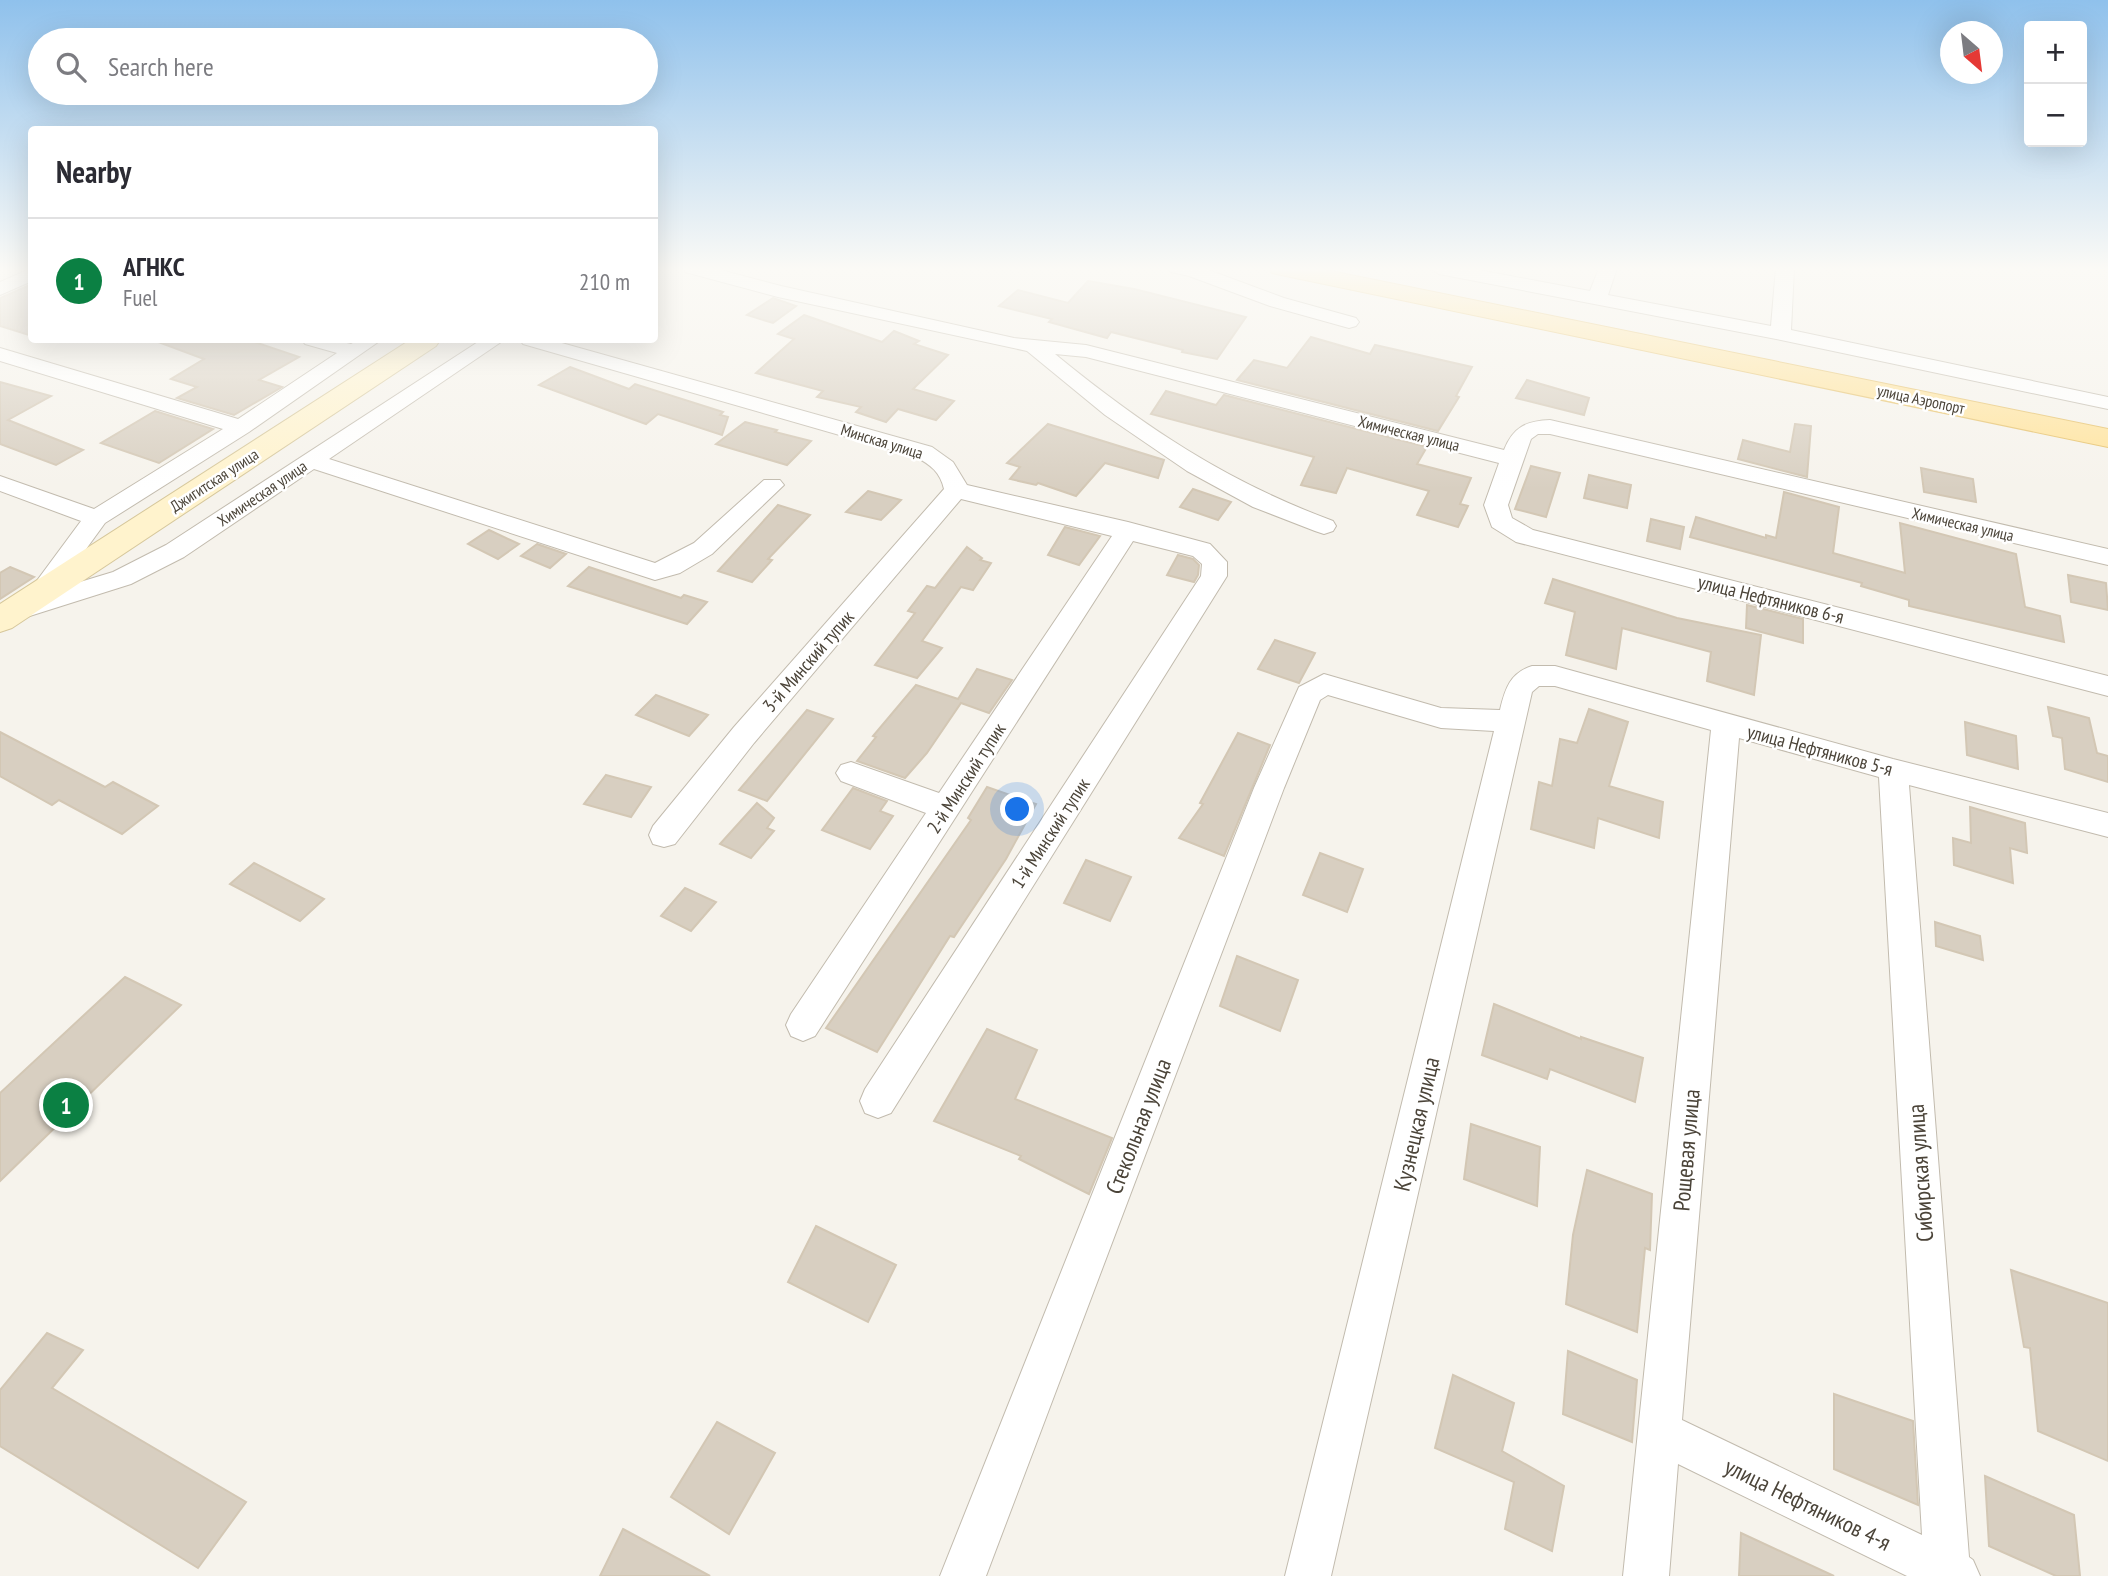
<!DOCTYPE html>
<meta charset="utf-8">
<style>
:root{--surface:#fff;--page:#f2f2f3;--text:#2b2b33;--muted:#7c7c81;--line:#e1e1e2;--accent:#0b8043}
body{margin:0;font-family:"PT Sans Narrow",sans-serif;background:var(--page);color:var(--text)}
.controls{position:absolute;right:21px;top:21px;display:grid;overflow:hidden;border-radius:7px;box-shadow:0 7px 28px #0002}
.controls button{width:63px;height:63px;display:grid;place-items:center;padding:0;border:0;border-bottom:2px solid var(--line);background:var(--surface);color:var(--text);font:35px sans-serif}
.compass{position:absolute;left:1940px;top:21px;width:63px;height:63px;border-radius:50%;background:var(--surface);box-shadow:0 7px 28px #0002;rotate:152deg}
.you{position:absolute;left:1018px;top:810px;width:24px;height:24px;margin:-18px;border:5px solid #fff;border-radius:50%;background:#1a73e8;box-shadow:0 0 0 10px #1a73e833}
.badge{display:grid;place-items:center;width:46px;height:46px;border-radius:50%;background:var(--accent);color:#fff;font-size:23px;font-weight:700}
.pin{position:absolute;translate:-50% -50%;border:4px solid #fff;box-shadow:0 2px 7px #0006}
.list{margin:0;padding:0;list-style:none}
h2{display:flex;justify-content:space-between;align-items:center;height:91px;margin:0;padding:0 28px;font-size:30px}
h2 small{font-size:23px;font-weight:400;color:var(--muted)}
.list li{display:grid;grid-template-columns:46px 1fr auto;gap:21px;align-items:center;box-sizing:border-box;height:126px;padding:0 28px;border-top:2px solid var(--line)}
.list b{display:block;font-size:26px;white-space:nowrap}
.list p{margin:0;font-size:23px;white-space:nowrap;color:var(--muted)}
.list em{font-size:23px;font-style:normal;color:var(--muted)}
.icon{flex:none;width:38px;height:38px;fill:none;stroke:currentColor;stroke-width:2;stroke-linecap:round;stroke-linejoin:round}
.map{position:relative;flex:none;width:2108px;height:1576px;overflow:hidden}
.search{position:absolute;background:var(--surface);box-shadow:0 7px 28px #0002;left:28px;top:28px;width:630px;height:77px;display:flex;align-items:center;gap:18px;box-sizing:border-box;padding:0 24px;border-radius:38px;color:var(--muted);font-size:26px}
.panel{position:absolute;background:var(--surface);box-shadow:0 7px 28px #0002;left:28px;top:126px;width:630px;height:217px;border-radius:7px}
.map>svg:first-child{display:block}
.building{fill:#d8cfc1;stroke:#d3c7b4;stroke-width:2}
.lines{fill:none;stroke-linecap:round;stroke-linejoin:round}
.street-casing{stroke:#c2bbae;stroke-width:2}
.secondary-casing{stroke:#d6c79b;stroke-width:2}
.primary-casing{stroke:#e6c16a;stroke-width:2}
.street{fill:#fff;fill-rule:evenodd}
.secondary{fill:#fff3cd;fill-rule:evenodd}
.primary{fill:#ffe39c;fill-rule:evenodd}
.labels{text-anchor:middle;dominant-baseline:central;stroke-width:5;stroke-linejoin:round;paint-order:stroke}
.far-street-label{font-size:16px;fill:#4b4439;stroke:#fff}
.street-label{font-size:19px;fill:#4b4439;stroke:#fff}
.near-street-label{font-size:23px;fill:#4b4439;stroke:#fff}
</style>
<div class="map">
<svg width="2108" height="1576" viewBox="0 0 2108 1576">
<rect width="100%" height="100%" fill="#f6f3ec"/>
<g class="building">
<path d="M 1088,281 L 1134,289 L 1246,317 L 1217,359 L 1182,352 L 1183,350 L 1111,332 L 1107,338 L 1049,322 L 1052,319 L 999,306 L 1018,290 L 1068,303 Z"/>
<path d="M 32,284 L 32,336 L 0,326 L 0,298 Z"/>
<path d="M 773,298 L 796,306 L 773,323 L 747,315 Z"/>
<path d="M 804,315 L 882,342 L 894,331 L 919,341 L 914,344 L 948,355 L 913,389 L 954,401 L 936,420 L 898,409 L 886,422 L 856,412 L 861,407 L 817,397 L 823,391 L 756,373 L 794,339 L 778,334 Z"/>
<path d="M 1311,337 L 1370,354 L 1375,345 L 1472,367 L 1456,396 L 1459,397 L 1438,431 L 1237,380 L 1254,360 L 1287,368 Z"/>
<path d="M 159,340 L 249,340 L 299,357 L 259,380 L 282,387 L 234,415 L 177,398 L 197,387 L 171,379 L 204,359 L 158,342 Z"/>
<path d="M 570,367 L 629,389 L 635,384 L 723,412 L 720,415 L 728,417 L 722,435 L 658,414 L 646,424 L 539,385 Z"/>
<path d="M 1527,380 L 1589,398 L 1584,415 L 1516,398 Z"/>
<path d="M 0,382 L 51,396 L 8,420 L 83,450 L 56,465 L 0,444 Z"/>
<path d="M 1166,391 L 1216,405 L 1224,395 L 1427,447 L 1417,464 L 1471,478 L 1460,504 L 1468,506 L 1458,527 L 1417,515 L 1429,491 L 1347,468 L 1336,493 L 1301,485 L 1314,457 L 1151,414 Z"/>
<path d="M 155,411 L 213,429 L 159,463 L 101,443 Z"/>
<path d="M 745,422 L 777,430 L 775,432 L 811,441 L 787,465 L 716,444 Z"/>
<path d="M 1048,424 L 1164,460 L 1158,478 L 1105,463 L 1076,496 L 1038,483 L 1036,485 L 1010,479 L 1020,467 L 1007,463 Z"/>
<path d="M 1795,424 L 1811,426 L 1807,477 L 1738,459 L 1743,440 L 1790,452 Z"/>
<path d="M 1531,466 L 1560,473 L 1546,517 L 1515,509 Z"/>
<path d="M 1921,468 L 1973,479 L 1976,502 L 1924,492 Z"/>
<path d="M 1589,475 L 1631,485 L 1627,508 L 1584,498 Z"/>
<path d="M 1193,489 L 1231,502 L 1218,520 L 1180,507 Z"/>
<path d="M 868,491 L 901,500 L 881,520 L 846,512 Z"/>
<path d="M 1784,492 L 1839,507 L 1833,553 L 1905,573 L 1900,523 L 2016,554 L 2025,607 L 2060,616 L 2064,642 L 1909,606 L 1909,600 L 1861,586 L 1862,583 L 1690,537 L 1696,517 L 1766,538 L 1766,535 L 1776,538 Z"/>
<path d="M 778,505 L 810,515 L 768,559 L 772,560 L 752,582 L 718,571 Z"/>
<path d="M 1651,519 L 1684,527 L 1680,549 L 1647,541 Z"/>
<path d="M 1065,527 L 1100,536 L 1079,565 L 1048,555 Z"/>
<path d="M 489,530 L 519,544 L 498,559 L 468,544 Z"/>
<path d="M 537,544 L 566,554 L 550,568 L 521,556 Z"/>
<path d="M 967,547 L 982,558 L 980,560 L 991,563 L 973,590 L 961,587 L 922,641 L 942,648 L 917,678 L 875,665 L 915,613 L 908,611 L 927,586 L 935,588 Z"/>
<path d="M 1178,555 L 1193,559 L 1199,565 L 1198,575 L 1194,582 L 1167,575 Z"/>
<path d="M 10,567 L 34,577 L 0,599 L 0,573 Z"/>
<path d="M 589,567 L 681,598 L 684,595 L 707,602 L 687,624 L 568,586 Z"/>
<path d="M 2068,575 L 2106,583 L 2108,610 L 2071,602 Z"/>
<path d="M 1553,579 L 1677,618 L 1761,635 L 1754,695 L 1707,681 L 1711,652 L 1622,628 L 1616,669 L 1566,655 L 1575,612 L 1545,603 Z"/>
<path d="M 1747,605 L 1803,619 L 1803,643 L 1746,628 Z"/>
<path d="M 1275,640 L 1315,653 L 1299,683 L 1258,669 Z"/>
<path d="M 977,669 L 1012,680 L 989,713 L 961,703 L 927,753 L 905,778 L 857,761 L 876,737 L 873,736 L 916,685 L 958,699 Z"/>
<path d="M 656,695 L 708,715 L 689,736 L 636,715 Z"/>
<path d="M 2048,707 L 2089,718 L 2097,753 L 2108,756 L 2108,782 L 2065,769 L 2062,738 L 2053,736 Z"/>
<path d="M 1589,709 L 1628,722 L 1609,786 L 1663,802 L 1659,838 L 1598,818 L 1594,848 L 1531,829 L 1539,782 L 1552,786 L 1560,739 L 1577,743 Z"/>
<path d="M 807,710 L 833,719 L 767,801 L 739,790 Z"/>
<path d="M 1965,722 L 2016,736 L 2018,769 L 1967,755 Z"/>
<path d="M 0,732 L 105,787 L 113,782 L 158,806 L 122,834 L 59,800 L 52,805 L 0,776 Z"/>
<path d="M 1238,733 L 1270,745 L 1224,856 L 1179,838 L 1203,804 L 1200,803 Z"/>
<path d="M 606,775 L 651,787 L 631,817 L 584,804 Z"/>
<path d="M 987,787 L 1036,804 L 1006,859 L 954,937 L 950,936 L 877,1052 L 826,1028 L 971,820 L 968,818 Z"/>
<path d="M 853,788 L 887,801 L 880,811 L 893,816 L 870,849 L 822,830 Z"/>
<path d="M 757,803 L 774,818 L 767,828 L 774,831 L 751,858 L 720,844 Z"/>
<path d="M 1970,807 L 2025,823 L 2027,853 L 2010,848 L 2013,883 L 1954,865 L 1953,838 L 1971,843 Z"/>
<path d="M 1320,853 L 1363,869 L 1347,912 L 1303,895 Z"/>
<path d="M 1086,860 L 1131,877 L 1110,921 L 1064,903 Z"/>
<path d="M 254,863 L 324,899 L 300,921 L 230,884 Z"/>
<path d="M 685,888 L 716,902 L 691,931 L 661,916 Z"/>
<path d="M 1935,922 L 1980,936 L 1983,960 L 1936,946 Z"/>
<path d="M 1237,956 L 1298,980 L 1280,1031 L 1220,1006 Z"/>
<path d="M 125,977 L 181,1005 L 0,1181 L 0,1093 Z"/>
<path d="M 1494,1004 L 1581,1039 L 1581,1037 L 1643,1058 L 1635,1102 L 1550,1069 L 1547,1079 L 1482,1055 Z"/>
<path d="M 987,1029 L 1037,1050 L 1015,1099 L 1112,1138 L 1089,1194 L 1019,1159 L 1021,1156 L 934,1121 Z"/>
<path d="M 1471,1124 L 1540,1147 L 1537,1206 L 1464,1179 Z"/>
<path d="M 1587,1170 L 1652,1194 L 1650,1250 L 1645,1248 L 1637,1332 L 1566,1304 L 1573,1235 Z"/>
<path d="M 816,1226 L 896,1265 L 868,1322 L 788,1282 Z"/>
<path d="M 2011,1270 L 2108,1303 L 2108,1461 L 2038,1431 L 2030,1348 L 2024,1347 Z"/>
<path d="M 47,1333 L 83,1350 L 52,1388 L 246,1502 L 198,1568 L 0,1446 L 0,1390 Z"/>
<path d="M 1568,1351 L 1637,1380 L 1632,1442 L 1563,1414 Z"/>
<path d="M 1453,1375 L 1514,1403 L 1502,1451 L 1564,1486 L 1552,1551 L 1505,1529 L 1514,1482 L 1435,1448 Z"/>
<path d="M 1834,1394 L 1913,1421 L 1918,1505 L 1834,1469 Z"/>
<path d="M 717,1422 L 775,1453 L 729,1534 L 671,1497 Z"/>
<path d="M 1985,1476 L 2074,1515 L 2080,1576 L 2056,1576 L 1989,1546 Z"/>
<path d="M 623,1529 L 710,1576 L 600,1576 Z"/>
<path d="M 1741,1533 L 1834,1576 L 1739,1576 Z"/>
</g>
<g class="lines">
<g class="street-casing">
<g id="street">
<path d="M 32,268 L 32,281 L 0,295 L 0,282 Z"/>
<path d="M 683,268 L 713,268 L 781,286 L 1014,338 L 1086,345 L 1504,450 C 1513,427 1526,421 1550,420 L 2108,549 L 2108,565 L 1550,434 L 1538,434 L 1531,439 L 1508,505 L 1512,518 L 1533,530 L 2108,676 L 2108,696 L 1516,542 L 1492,527 L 1484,505 L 1499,463 L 1086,357 L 1055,354 C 1143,426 1225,481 1333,521 L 1336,526 L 1333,531 L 1324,534 L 1315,531 L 1253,507 L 1187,471 L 1105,415 L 1027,351 L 778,297 L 685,272 Z"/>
<path d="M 1169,268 L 1203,268 L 1284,298 L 1356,318 L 1359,322 L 1356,326 L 1349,328 L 1270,306 L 1189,276 L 1171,272 Z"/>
<path d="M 1430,268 L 1468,268 L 1590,291 L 1599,268 L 1617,268 L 1608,295 L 1771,326 L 1776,268 L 1794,268 L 1791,330 L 2108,397 L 2108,409 L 1781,340 L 1439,274 Z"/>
<path d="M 302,340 L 333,340 L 351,344 L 358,340 L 381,340 L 249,432 L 105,523 L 57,589 L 113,572 L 166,545 L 481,340 L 504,340 L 329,459 L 655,563 L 694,543 L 764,480 L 780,480 L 784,485 L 712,554 L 680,573 L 655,580 L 314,469 L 184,557 L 131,584 L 17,620 L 8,617 L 4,611 L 8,605 L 28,599 L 26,596 L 30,590 L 81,521 L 0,491 L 0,476 L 94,509 L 223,429 L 0,361 L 0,348 L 238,419 L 337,353 L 305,344 Z"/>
<path d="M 520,340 L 551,340 L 932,447 L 953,462 L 967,485 L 1128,522 L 1210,544 L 1227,562 L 1227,576 L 891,1113 L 878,1118 L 865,1113 L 860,1101 L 865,1089 L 1201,576 L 1202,564 L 1193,556 L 1133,541 L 815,1036 L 803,1041 L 791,1036 L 786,1025 L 791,1014 L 926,813 L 841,781 L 836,773 L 841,765 L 851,762 L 939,793 L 1112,536 L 961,499 L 754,743 L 675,844 L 664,847 L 653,844 L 649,835 L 653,826 L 734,727 L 944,489 C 940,472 931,465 916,457 L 523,344 Z"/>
<path d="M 1532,666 L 1555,666 L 1893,759 L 2108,813 L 2108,837 L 1909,785 L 1969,1557 L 1973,1560 L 1980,1576 L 1907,1576 L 1678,1464 L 1669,1576 L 1623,1576 L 1711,730 L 1555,686 L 1539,686 L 1532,692 L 1331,1576 L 1285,1576 L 1494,731 L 1441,728 L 1328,695 L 1320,700 L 1284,788 L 986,1576 L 940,1576 L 1254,788 L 1299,687 L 1324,674 L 1441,708 L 1500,710 C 1505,689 1510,673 1532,666 ZM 1739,738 L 1879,777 L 1922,1535 L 1682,1420 Z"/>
</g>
</g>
<g class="secondary-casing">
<path id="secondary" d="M 410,340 L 440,340 L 436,346 L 12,628 L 0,632 L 0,604 Z"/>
</g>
<g class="primary-casing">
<path id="primary" d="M 1269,268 L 1316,268 L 2108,429 L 2108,447 L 1281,275 L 1272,273 Z"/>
</g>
<use href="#street" class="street"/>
<use href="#secondary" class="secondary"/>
<use href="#primary" class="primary"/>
</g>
<linearGradient id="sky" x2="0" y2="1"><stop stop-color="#8fc1ec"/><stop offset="0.55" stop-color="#fbfaf6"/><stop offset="1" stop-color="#fbfaf6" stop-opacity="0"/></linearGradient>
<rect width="2108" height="489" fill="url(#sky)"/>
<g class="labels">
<g class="far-street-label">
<text transform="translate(1921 399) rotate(12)">улица Аэропорт</text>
<text transform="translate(1409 433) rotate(14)">Химическая улица</text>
<text transform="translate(882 441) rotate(17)">Минская улица</text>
<text transform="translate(214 480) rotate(-33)">Джигитская улица</text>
<text transform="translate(262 493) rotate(-34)">Химическая улица</text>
<text transform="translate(1963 524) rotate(13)">Химическая улица</text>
</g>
<g class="street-label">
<text transform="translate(1771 599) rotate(14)">улица Нефтяников 6-я</text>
<text transform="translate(808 661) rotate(-49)">3-й Минский тупик</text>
<text transform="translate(1820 750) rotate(15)">улица Нефтяников 5-я</text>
<text transform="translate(966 778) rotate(-57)">2-й Минский тупик</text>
<text transform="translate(1050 833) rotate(-57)">1-й Минский тупик</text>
</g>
<g class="near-street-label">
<text transform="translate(1416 1124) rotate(-77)">Кузнецкая улица</text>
<text transform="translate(1138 1126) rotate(-69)">Стекольная улица</text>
<text transform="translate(1686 1150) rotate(-85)">Рощевая улица</text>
<text transform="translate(1920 1173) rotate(-94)">Сибирская улица</text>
<text transform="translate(1808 1504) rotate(26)">улица Нефтяников 4-я</text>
</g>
</g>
</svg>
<div class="controls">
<button>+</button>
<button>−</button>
</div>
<svg class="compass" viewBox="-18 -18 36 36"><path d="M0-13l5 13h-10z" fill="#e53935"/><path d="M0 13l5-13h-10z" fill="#7c7c81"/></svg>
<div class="you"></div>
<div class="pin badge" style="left:66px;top:1105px">1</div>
<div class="search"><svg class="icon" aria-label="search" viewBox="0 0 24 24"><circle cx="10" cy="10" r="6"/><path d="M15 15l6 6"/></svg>Search here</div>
<section class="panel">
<h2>Nearby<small></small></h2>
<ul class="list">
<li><span class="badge">1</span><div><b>АГНКС</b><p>Fuel</p></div><em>210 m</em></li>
</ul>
</section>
</div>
